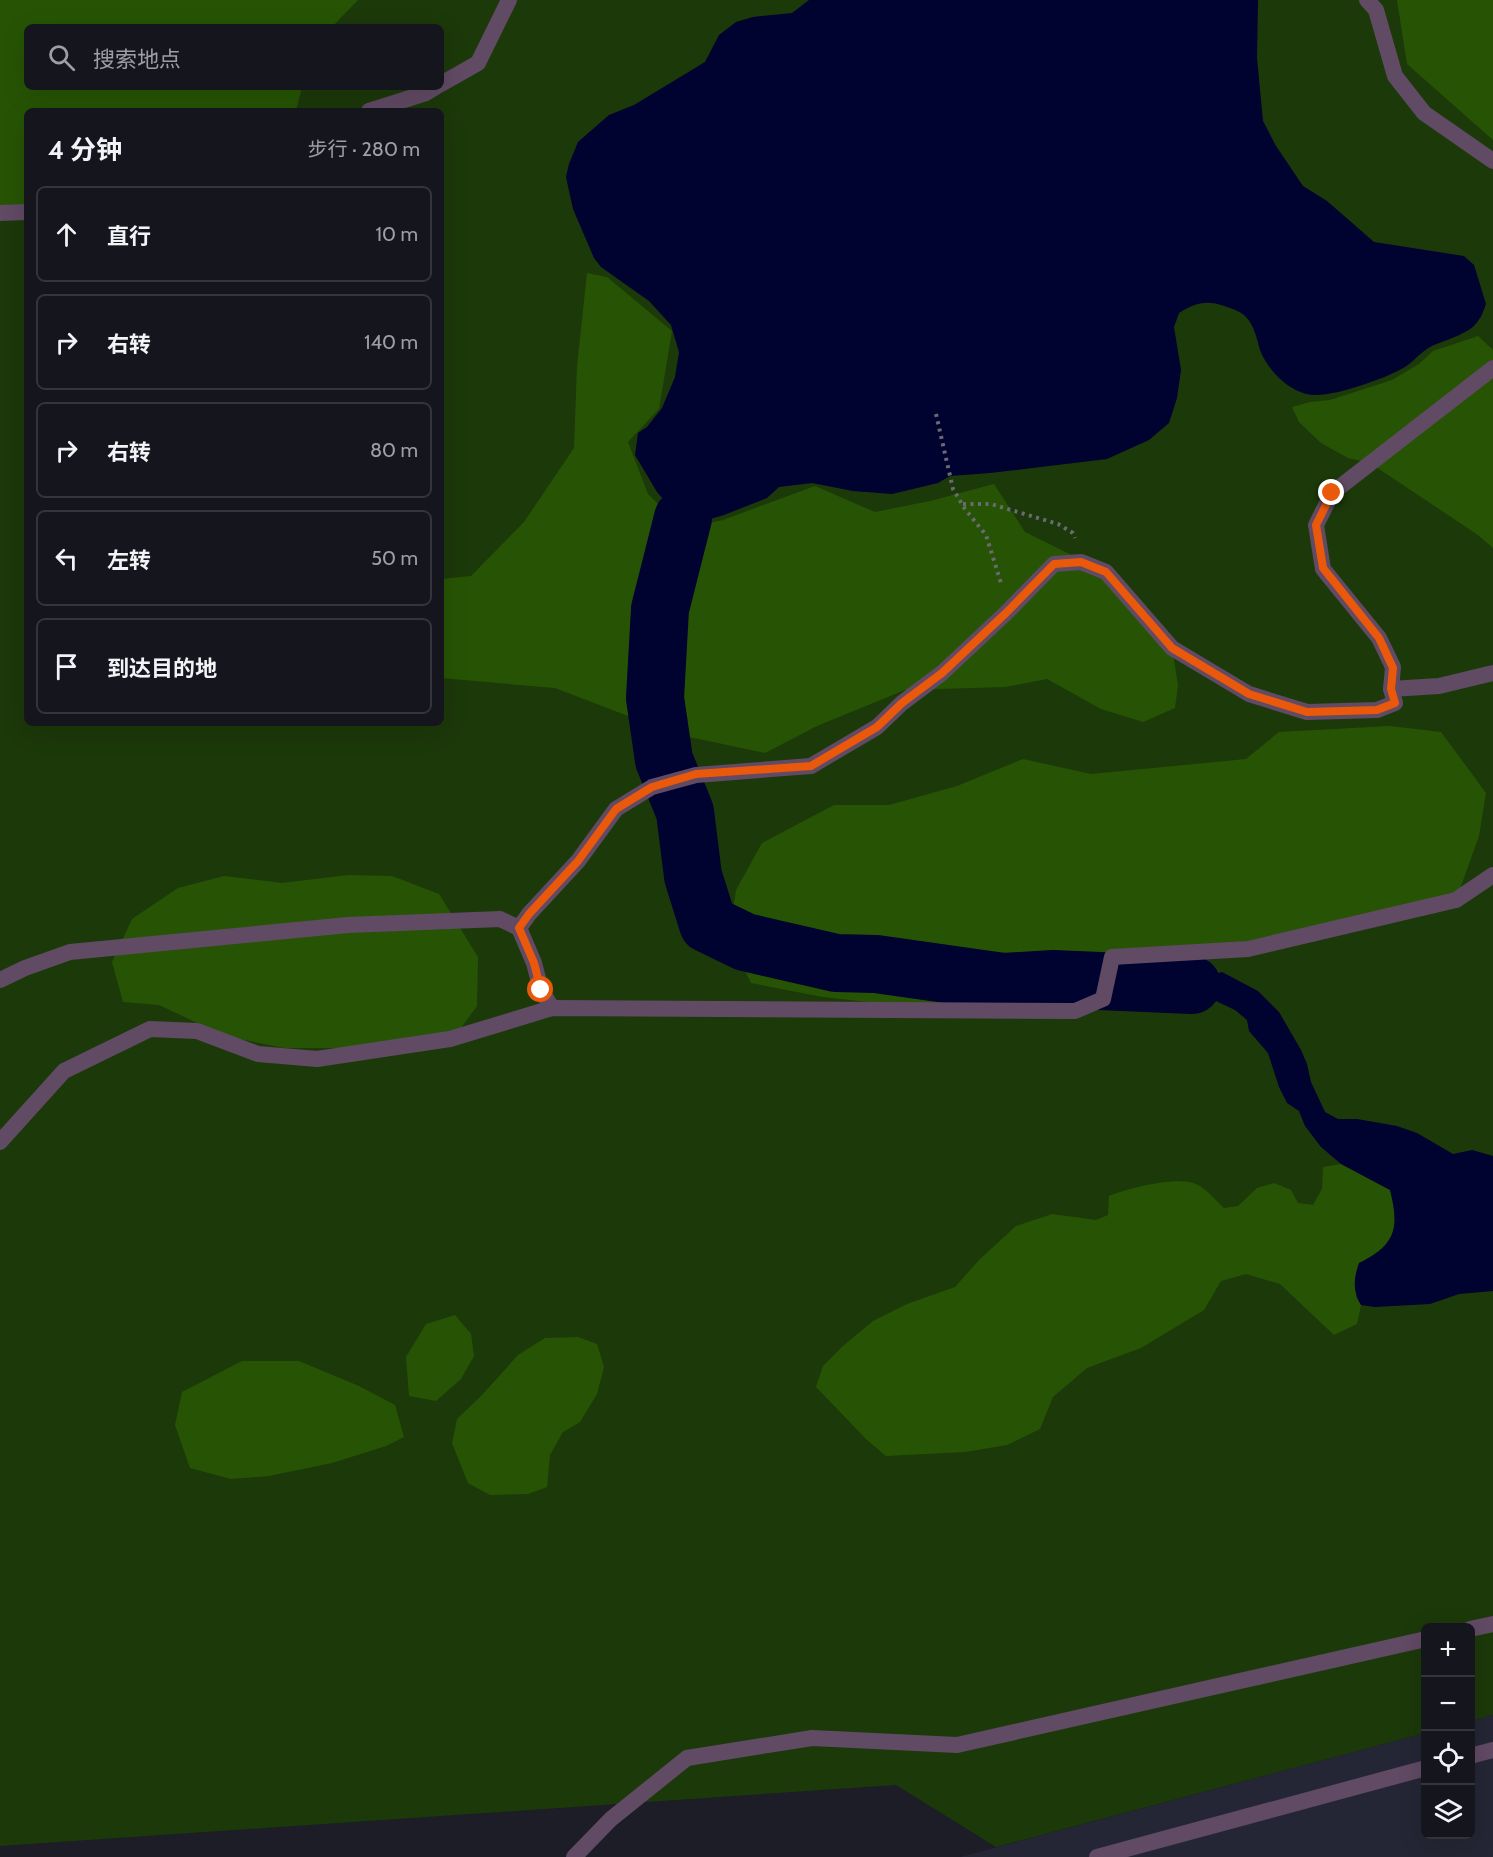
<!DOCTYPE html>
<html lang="zh">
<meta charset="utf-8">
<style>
:root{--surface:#15161d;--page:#22232a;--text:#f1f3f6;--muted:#9d9fa4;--line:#34353b}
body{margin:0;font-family:Cabin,"Noto Sans SC",sans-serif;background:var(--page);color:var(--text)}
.controls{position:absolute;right:18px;bottom:18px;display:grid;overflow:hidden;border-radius:9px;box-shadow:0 6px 24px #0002}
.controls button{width:54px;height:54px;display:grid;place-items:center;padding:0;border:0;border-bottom:2px solid var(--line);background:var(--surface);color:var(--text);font:30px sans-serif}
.stop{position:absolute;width:18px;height:18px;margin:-14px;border:4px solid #ea580c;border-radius:50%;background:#fff}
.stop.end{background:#ea580c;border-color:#fff;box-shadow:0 2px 6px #0008}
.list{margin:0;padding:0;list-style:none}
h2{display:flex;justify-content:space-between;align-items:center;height:78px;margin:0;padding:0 24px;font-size:26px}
h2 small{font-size:20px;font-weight:400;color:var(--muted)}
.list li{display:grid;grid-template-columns:39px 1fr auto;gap:18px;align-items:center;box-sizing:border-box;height:96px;margin:0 12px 12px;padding:0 12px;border:2px solid var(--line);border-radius:9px}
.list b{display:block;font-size:22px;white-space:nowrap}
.list em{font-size:20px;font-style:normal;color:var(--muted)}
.icon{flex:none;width:33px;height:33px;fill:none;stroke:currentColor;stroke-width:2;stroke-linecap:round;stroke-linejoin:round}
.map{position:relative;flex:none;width:1493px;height:1857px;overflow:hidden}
.search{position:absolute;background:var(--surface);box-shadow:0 6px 24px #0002;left:24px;top:24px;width:420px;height:66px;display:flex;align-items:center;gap:15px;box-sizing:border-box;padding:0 21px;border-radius:9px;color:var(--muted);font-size:22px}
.panel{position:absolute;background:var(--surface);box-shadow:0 6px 24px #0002;left:24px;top:108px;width:420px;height:618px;border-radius:9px}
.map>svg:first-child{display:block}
.built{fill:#252635}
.green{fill:#1c390a;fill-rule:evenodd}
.forest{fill:#275404}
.water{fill:#00022f}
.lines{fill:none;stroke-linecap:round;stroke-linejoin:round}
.river{stroke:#00022f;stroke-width:58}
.path{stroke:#696a72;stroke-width:4;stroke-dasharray:3 4.5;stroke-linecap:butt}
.service{stroke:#614a64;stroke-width:16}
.route{stroke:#ea580c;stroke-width:8}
</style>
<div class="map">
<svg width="1493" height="1857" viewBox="0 0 1493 1857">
<rect width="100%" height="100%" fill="#1c1d27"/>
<path class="built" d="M 1493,1715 L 1493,1857 L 960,1857 L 1425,1733 L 1426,1834 L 1470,1834 L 1471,1721 Z"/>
<path class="green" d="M 0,0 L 1493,0 L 1493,1715 L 1471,1721 L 1470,1628 L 1426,1628 L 1425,1733 L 996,1847 L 896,1785 L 0,1846 ZM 27,27 L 441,27 L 441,87 L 27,87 ZM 27,111 L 441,111 L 441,723 L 27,723 Z"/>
<g class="forest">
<path d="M 0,0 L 358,0 L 332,27 L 27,27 L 27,87 L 302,87 L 296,111 L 27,111 L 27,212 L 0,213 Z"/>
<path d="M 1397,0 L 1493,0 L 1493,140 L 1407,64 Z"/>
<path d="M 587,273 L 607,277 L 672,331 L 659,409 L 628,442 L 648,494 L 683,529 L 723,520 L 815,486 L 875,512 L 930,501 L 994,484 L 1025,532 L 1106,572 L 1172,648 L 1178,685 L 1175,708 L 1143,722 L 1101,709 L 1047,679 L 1005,687 L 905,690 L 817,726 L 765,753 L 675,734 L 555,688 L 441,678 L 441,579 L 471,576 L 524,522 L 574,448 L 577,366 Z"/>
<path d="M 1478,336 L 1493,350 L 1493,548 L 1478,535 L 1370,463 L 1348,458 L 1321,443 L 1299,422 L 1292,407 L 1310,402 L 1330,400 L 1392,380 L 1419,364 L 1433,351 Z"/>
<path d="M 1390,726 L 1441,732 L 1486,793 L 1479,836 L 1456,900 L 1248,949 L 1112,957 L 1103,999 L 913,1007 L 823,997 L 751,983 L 729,938 L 736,890 L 762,843 L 834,805 L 889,805 L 957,786 L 1023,759 L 1091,774 L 1246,759 L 1279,732 Z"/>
<path d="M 348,875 L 392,876 L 439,894 L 478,957 L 477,1006 L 461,1028 L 416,1040 L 362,1048 L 284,1048 L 225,1036 L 159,1005 L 123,1002 L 112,962 L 132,919 L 178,888 L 224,876 L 282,883 Z"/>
<path d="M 1341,1164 L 1390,1190 C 1394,1205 1398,1227 1390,1241 C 1385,1248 1377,1251 1373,1257 C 1365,1269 1361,1284 1356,1297 L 1361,1305 L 1357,1324 L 1334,1335 L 1280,1284 L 1246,1274 L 1221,1281 L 1204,1310 L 1141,1348 L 1087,1368 L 1053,1397 L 1040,1429 L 1007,1445 L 965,1452 L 886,1456 L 867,1440 L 816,1387 L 823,1366 L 844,1345 L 873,1321 L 907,1304 L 955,1287 L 979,1260 L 1016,1226 L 1052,1214 L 1096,1220 L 1108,1215 L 1109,1196 C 1130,1188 1175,1176 1196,1184 C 1206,1188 1216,1201 1224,1208 L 1238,1206 L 1257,1188 L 1274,1183 L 1291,1190 L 1298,1203 L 1313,1205 L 1322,1189 L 1323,1167 Z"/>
<path d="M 455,1315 L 471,1334 L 474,1356 L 461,1379 L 436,1401 L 409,1396 L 406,1357 L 426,1324 Z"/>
<path d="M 578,1337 L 597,1344 L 604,1367 L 597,1394 L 580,1422 L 563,1432 L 550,1455 L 547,1487 L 528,1494 L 490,1495 L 468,1483 L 452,1443 L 457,1419 L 482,1395 L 518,1355 L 545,1338 Z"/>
<path d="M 242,1361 L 299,1361 L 359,1386 L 395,1405 L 404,1437 L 386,1446 L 332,1463 L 269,1476 L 231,1479 L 190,1468 L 175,1425 L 182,1392 Z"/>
</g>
<g class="water">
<path d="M 809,0 L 1258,0 L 1257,58 L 1263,121 L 1276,146 L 1303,186 L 1327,201 L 1374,242 L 1464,256 L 1474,265 L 1486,304 C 1484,309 1482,316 1478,321 C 1468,336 1441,340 1427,349 C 1419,354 1413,362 1405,367 C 1387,378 1336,396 1314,395 C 1291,394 1268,371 1260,350 C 1257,339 1254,325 1246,317 C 1239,310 1230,308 1221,305 C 1205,300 1193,304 1179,313 L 1174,327 L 1181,370 L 1177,398 L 1169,423 L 1149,440 L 1107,459 L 990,473 L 950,476 L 938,483 L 892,494 L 853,491 L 812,483 L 779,487 L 767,498 L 724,515 L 707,520 L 697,520 L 683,518 L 674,511 L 657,492 L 635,455 L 638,433 L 647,427 L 662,408 L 675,377 L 679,352 L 671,325 L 649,301 L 601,267 L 594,258 L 573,209 L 566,177 L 569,164 L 578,142 L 609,115 L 634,105 L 705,62 L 719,35 L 736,22 L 753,17 L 792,13 Z"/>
<path d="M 1222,972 L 1258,991 L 1279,1012 L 1301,1050 L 1307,1064 L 1311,1082 L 1325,1112 L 1338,1119 L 1357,1119 L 1397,1126 L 1417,1133 L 1453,1154 L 1472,1150 L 1493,1156 L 1493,1291 L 1459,1294 L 1430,1304 L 1375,1307 L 1361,1305 C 1352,1291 1354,1277 1359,1263 C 1395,1245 1400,1229 1390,1190 L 1341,1164 L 1321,1147 L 1305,1126 L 1299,1111 L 1287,1103 L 1279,1087 L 1268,1053 L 1249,1031 L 1247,1020 L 1235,1010 L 1214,1000 L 1198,1002 L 1185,999 L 1181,995 L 1201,978 Z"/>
</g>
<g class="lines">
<path class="river" d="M 683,518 L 660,609 L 655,698 L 664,760 L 685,812 L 693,876 L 708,924 L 745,942 L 836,963 L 876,964 L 1003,982 L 1053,979 L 1192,985"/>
<g class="path">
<path d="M 936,414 L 953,489 L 965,509 L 986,535 L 1001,583"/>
<path d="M 963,504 L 991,504 L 1058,524 L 1073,533 L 1075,538"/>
</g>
<g class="service">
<path d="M 1367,0 L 1376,10 L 1395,76 L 1424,113 L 1493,161"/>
<path d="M 441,84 L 478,63 L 509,0"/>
<path d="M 369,111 L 426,93 L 436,87"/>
<path d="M 0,213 L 27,212"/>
<path d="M 1391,689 L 1439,686 L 1493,673"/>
<path d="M 519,928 L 534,963 L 541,990 L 552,1008"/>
<path d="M 0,980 L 25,968 L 70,952 L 348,925 L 500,919 L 519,928 L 529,914 L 578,861 L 616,809 L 652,787 L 696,775 L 811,766 L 877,727 L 902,703 L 942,673 L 1006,613 L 1054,564 L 1081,562 L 1106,572 L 1172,648 L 1249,694 L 1307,712 L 1377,710 L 1395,703 L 1391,689 L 1393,667 L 1379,638 L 1323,569 L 1316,525 L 1332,493 L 1493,368"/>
<path d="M 0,1142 L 64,1071 L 150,1029 L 197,1031 L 258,1054 L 317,1059 L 450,1039 L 552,1008 L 1075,1011 L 1103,999 L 1112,957 L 1248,949 L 1456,900 L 1493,875"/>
<path d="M 1470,1629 L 1493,1624"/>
<path d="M 1470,1756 L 1493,1750"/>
<path d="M 574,1857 L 611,1819 L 687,1758 L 812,1738 L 957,1745 L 1426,1639"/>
<path d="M 1097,1857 L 1426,1768"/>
</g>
</g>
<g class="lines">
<path class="route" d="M 541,990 L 534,963 L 519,928 L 529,914 L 578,861 L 616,809 L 652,787 L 696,774 L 811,766 L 877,727 L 902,703 L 942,673 L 1006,613 L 1054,564 L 1081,562 L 1106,572 L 1172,648 L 1249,694 L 1307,712 L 1377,710 L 1395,703 L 1391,689 L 1393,668 L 1379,638 L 1323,568 L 1316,525 L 1332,493"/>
</g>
</svg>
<div class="controls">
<button>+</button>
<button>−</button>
<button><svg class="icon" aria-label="locate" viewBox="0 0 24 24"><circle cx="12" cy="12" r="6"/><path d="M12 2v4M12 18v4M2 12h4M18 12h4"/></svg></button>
<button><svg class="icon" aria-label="layers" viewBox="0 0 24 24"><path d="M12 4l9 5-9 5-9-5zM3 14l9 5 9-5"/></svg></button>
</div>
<div class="stop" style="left:541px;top:990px"></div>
<div class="stop end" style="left:1332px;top:493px"></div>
<div class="search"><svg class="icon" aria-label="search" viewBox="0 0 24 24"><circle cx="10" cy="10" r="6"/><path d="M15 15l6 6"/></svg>搜索地点</div>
<section class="panel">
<h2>4 分钟<small>步行 · 280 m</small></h2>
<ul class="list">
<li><svg class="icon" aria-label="ahead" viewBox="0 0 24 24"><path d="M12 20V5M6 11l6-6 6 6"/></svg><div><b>直行</b></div><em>10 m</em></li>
<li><svg class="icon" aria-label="right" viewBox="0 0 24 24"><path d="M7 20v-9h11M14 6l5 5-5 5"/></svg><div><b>右转</b></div><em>140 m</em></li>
<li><svg class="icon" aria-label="right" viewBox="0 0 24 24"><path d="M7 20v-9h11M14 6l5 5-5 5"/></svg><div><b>右转</b></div><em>80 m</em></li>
<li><svg class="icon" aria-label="left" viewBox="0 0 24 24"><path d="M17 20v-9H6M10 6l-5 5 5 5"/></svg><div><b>左转</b></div><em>50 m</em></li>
<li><svg class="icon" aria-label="arrive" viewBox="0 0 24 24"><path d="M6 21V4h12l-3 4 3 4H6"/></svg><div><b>到达目的地</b></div></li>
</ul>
</section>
</div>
